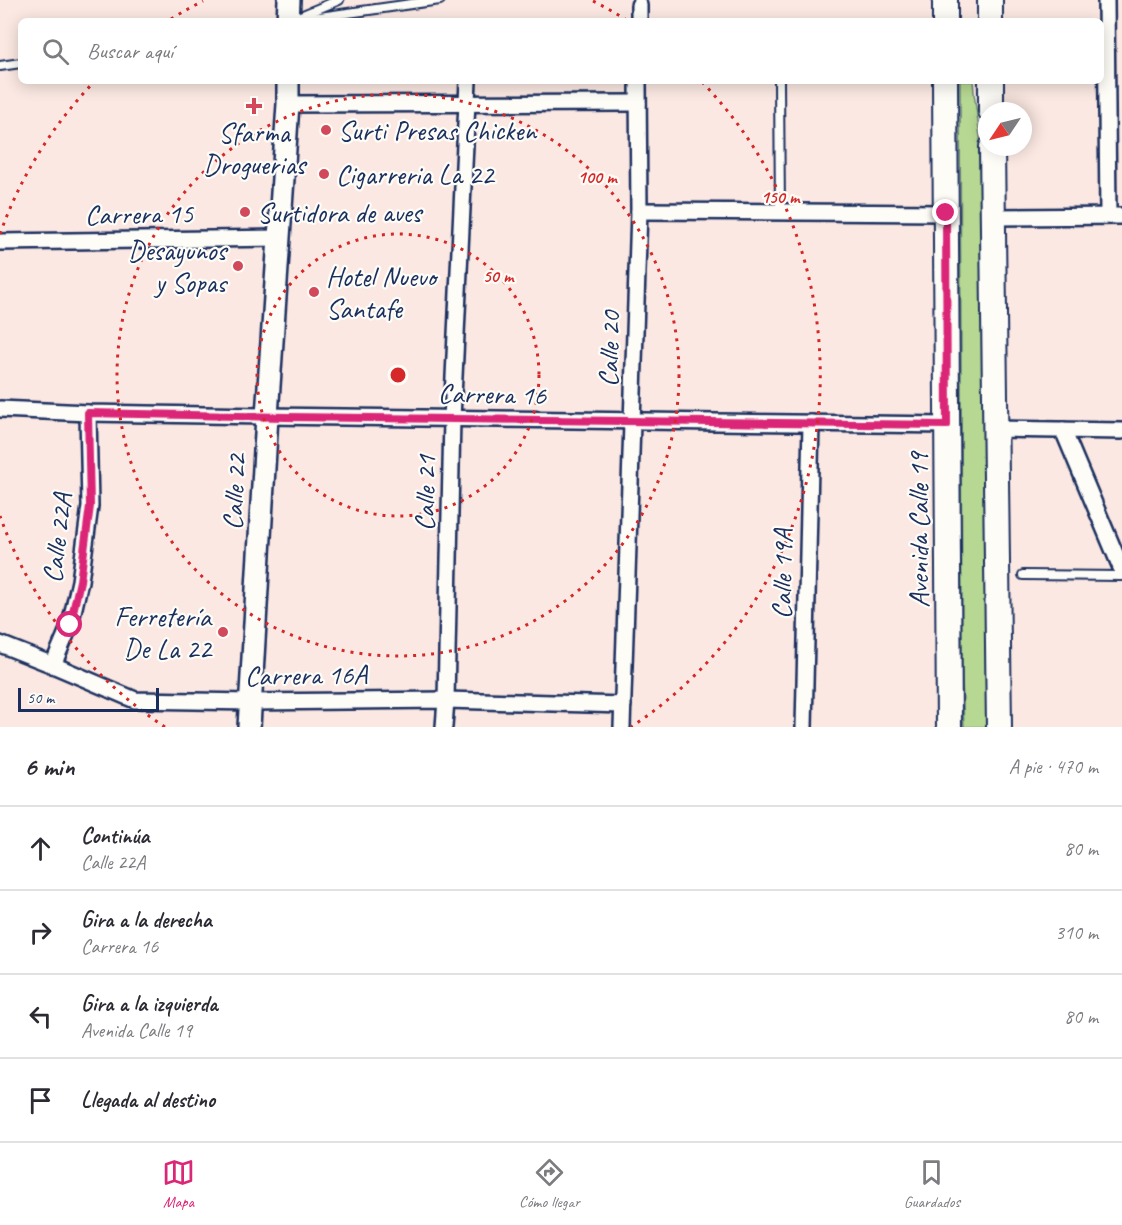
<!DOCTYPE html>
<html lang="es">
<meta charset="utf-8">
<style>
:root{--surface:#fff;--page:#f7f7f7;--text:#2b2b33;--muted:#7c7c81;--line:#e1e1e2;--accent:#db2777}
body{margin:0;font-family:Caveat,sans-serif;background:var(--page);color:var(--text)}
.compass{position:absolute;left:978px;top:102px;width:54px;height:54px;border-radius:50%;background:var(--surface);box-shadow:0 3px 15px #0003;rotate:235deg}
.scale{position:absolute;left:18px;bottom:15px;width:141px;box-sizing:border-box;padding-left:6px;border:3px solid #1b2f5e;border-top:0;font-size:16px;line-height:21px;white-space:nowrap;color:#1b2f5e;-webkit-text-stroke:4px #fdfcf7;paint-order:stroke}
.stop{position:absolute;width:18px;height:18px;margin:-14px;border:4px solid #db2777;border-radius:50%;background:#fff}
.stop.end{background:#db2777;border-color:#fff;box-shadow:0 2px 6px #0008}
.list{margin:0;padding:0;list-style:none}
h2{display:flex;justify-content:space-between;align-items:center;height:78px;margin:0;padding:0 24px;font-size:26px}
h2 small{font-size:20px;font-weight:400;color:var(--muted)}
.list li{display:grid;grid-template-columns:39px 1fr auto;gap:18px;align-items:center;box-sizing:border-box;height:84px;padding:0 24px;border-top:2px solid var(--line)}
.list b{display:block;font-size:22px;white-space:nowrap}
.list p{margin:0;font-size:20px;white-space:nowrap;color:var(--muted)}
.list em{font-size:20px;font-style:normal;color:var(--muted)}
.icon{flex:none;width:33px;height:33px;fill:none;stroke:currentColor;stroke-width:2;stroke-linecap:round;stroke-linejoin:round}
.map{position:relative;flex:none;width:1122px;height:727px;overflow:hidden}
.search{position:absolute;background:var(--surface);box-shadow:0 3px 15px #0003;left:18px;right:18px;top:18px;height:66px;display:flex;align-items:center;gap:15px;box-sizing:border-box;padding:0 21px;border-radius:9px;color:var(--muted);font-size:22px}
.sheet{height:414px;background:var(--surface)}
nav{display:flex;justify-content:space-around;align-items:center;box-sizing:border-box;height:84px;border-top:2px solid var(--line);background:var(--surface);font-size:16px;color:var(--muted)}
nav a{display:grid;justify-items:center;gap:3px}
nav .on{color:var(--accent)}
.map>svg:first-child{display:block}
.green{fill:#b6d892;stroke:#688478;stroke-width:1.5}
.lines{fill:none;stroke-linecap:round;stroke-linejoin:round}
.lane-casing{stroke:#1b2f5e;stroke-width:12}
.street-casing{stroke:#1b2f5e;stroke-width:20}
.secondary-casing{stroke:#1b2f5e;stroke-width:26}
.primary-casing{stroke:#1b2f5e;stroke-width:28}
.lane{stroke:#fdfcf7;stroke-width:8}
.street{stroke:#fdfcf7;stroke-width:15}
.secondary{stroke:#fdfcf7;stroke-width:21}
.primary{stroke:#fdfcf7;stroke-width:24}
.route{stroke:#db2777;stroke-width:8}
.ring{fill:none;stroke:#d62828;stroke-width:3;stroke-dasharray:3 6}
.poi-dot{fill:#d1495b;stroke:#fdfcf7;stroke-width:2}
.labels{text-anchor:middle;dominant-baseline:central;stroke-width:4.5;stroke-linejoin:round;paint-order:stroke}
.poi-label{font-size:28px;fill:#1b2f5e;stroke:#fdfcf7;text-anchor:start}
.street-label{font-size:28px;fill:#1b2f5e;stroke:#fdfcf7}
.centre{fill:#d62828;stroke:#fdfcf7;stroke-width:3}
.ring-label{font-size:18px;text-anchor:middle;font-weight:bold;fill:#d62828;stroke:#fdfcf7;stroke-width:4.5;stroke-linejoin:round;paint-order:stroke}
</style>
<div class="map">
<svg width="1122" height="727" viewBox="0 0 1122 727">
<rect width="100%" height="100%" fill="#fbe8e2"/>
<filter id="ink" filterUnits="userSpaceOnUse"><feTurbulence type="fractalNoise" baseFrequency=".0167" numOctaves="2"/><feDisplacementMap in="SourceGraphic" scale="12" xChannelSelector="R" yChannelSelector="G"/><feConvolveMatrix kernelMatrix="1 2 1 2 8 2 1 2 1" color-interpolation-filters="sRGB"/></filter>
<g filter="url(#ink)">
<path class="green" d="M 960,81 L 973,81 L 974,93 L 982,152 L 986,727 L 964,727 L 962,679 Z"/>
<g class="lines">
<g class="lane-casing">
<g id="lane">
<path d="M 298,17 L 339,0"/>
<path d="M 291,21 L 440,0"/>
<path d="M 0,66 L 21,63"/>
<path d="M 779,81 L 780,212"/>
<path d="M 1023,575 L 1122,576"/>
</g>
</g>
<g class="street-casing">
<g id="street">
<path d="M 1106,0 L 1108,216"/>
<path d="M 639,21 L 639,5"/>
<path d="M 288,104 L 638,103"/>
<path d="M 639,211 L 946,213"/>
<path d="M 993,217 L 1122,216"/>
<path d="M 0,242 L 279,238"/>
<path d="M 0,409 L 88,413 L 267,416 L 947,425"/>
<path d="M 995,429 L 1122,431"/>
<path d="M 1063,430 L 1122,570"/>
<path d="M 0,644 L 53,665 L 135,700 L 251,702 L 446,700 L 623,705"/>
<path d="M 53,665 L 70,625 L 80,581 L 90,506 L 88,413"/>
<path d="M 444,727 L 446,700 L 452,419 L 468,81"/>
<path d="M 622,727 L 639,211 L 638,81"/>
<path d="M 804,727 L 811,423"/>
</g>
</g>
<g class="secondary-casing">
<g id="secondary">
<path d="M 288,21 L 289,0"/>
<path d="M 249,727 L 267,416 L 288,104 L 288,81"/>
</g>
</g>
<g class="primary-casing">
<g id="primary">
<path d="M 945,0 L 945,21"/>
<path d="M 990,0 L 990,21"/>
<path d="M 945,81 L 949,727"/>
<path d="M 991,81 L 991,111"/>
<path d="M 992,147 L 999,727"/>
</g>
</g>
<use href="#lane" class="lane"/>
<use href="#street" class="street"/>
<use href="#secondary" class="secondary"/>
<use href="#primary" class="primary"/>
</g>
</g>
<g class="lines" filter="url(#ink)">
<path class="route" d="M 70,625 L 80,581 L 90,506 L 88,413 L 286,417 L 947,425 L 946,213"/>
</g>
<g class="ring">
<circle cx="398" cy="375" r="141"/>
<circle cx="398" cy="375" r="281"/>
<path d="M165 727A422 422 0 0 1 0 516M0 234A422 422 0 0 1 94 82M171 19A422 422 0 0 1 203 1M593 1A422 422 0 0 1 625 19M702 82A422 422 0 0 1 631 727"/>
</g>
<g class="poi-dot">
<path d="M251 97h6v6h6v6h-6v6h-6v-6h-6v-6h6z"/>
<circle cx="326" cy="130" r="6"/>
<circle cx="324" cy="174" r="6"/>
<circle cx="245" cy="212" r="6"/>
<circle cx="238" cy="266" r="6"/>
<circle cx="314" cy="292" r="6"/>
<circle cx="223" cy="632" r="6"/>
</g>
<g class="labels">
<g class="poi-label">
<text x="338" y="130">Surti Presas Chicken</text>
<text x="254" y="132" text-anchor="middle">Sfarma<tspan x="254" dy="32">Droguerias</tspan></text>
<text x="336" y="174">Cigarreria La 22</text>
<text x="257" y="212">Surtidora de aves</text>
<text x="226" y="250" text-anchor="end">Desayunos<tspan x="226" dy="32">y Sopas</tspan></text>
<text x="326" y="276">Hotel Nuevo<tspan x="326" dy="32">Santafe</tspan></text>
<text x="211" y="616" text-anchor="end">Ferretería<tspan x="211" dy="32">De La 22</tspan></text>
</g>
<g class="street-label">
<text transform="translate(139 214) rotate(-1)">Carrera 15</text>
<text transform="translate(609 349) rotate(-88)">Calle 20</text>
<text transform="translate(492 394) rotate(1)">Carrera 16</text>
<text transform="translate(234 492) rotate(-87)">Calle 22</text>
<text transform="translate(425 493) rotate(-89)">Calle 21</text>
<text transform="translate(918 530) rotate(-90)">Avenida Calle 19</text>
<text transform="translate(57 538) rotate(-83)">Calle 22A</text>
<text transform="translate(782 574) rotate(-89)">Calle 19A</text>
<text transform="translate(306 675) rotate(-1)">Carrera 16A</text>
</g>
</g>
<circle cx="398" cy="375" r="9" class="centre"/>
<g class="ring-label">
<text x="597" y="183">100 m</text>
<text x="780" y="203">150 m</text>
<text x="498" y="282">50 m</text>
</g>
</svg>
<svg class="compass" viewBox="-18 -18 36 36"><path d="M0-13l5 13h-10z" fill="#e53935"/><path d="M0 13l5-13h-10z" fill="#7c7c81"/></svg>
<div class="scale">50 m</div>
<div class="stop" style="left:70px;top:625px"></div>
<div class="stop end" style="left:946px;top:213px"></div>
<div class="search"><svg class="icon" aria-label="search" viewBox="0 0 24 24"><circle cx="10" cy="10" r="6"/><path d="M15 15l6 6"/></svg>Buscar aquí</div>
</div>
<section class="sheet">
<h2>6 min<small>A pie · 470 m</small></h2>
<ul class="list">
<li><svg class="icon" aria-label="ahead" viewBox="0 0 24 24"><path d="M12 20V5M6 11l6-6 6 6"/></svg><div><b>Continúa</b><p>Calle 22A</p></div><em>80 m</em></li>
<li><svg class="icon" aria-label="right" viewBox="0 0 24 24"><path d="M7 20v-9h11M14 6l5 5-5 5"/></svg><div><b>Gira a la derecha</b><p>Carrera 16</p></div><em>310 m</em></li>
<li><svg class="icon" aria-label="left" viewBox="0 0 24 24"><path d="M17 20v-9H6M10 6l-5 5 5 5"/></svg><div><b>Gira a la izquierda</b><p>Avenida Calle 19</p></div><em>80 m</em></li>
<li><svg class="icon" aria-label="arrive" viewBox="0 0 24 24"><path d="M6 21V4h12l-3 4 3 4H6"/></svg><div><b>Llegada al destino</b></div></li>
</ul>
</section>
<nav>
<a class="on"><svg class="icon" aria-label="map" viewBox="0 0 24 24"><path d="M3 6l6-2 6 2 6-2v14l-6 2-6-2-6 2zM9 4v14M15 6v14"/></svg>Mapa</a>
<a><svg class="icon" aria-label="directions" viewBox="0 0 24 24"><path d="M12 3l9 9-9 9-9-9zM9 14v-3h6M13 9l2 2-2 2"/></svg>Cómo llegar</a>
<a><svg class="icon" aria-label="saved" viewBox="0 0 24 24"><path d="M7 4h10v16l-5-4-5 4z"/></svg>Guardados</a>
</nav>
